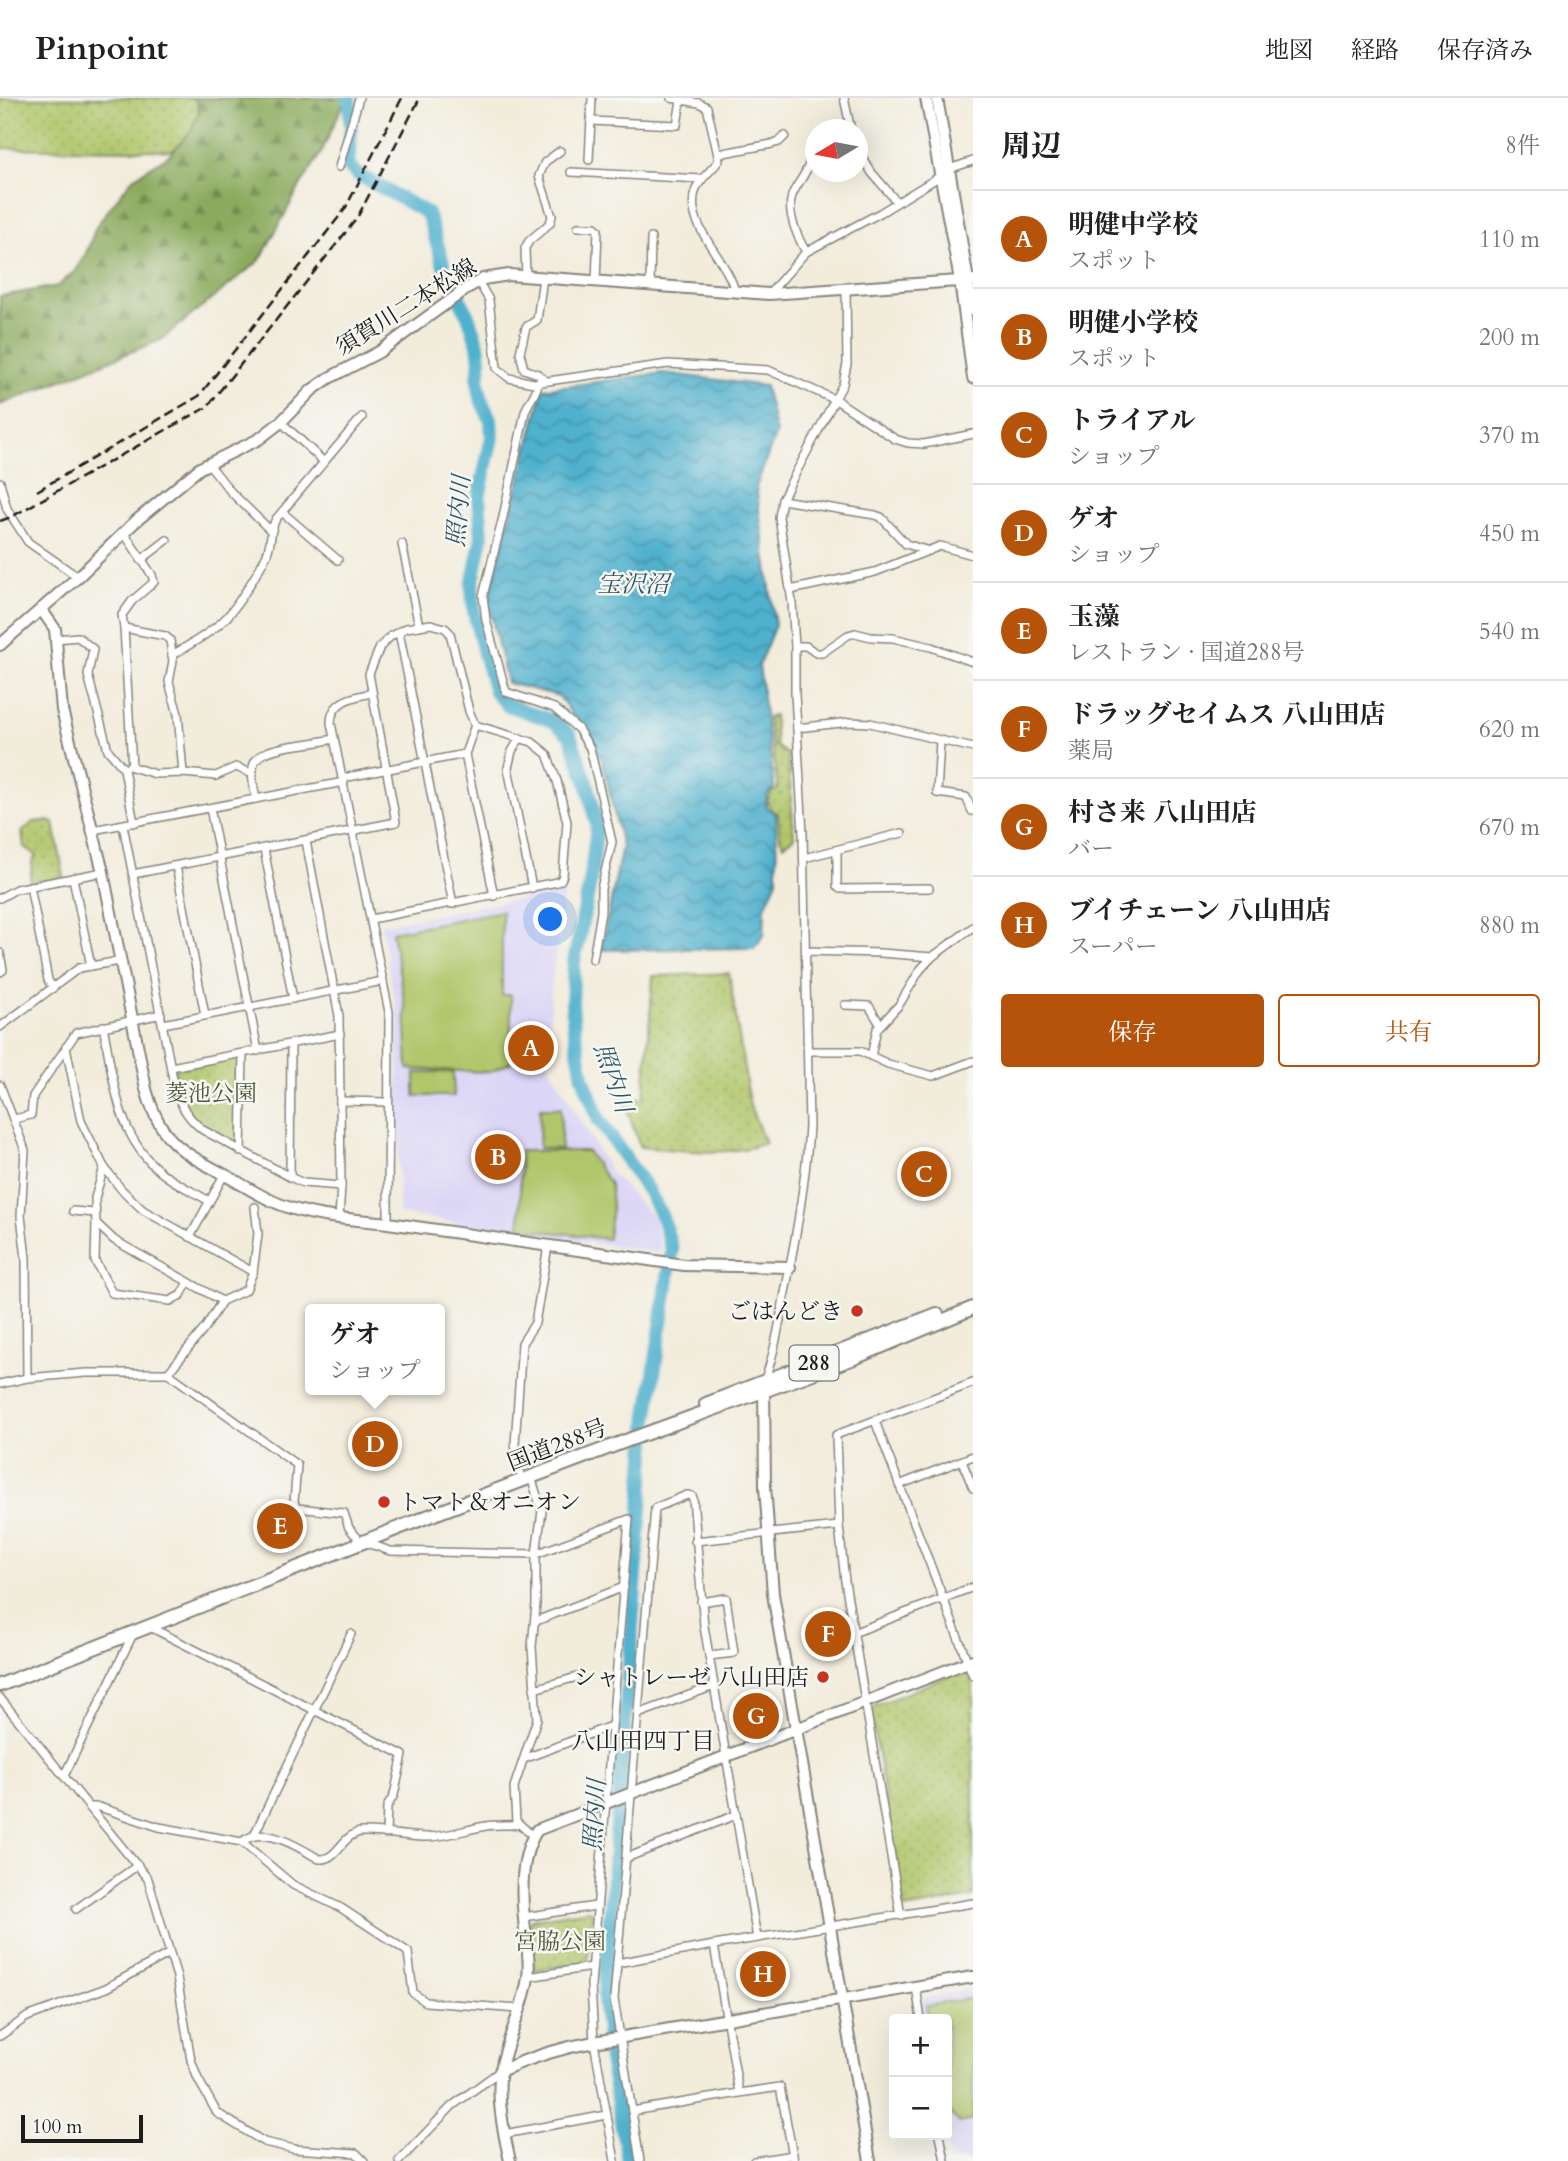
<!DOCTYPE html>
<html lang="ja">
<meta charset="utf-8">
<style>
:root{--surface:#fff;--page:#f6f6f6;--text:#222;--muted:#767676;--line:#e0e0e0;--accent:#b45309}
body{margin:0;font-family:Cardo,"Noto Serif JP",serif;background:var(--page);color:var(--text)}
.controls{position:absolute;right:21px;bottom:21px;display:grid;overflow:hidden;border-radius:7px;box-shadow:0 7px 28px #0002}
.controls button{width:63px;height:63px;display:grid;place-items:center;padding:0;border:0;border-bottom:2px solid var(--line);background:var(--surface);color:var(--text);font:35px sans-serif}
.compass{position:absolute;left:805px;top:21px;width:63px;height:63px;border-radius:50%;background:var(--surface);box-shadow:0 7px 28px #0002;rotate:260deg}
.scale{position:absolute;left:21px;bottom:18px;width:122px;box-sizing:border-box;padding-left:7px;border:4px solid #1c1c1c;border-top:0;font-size:19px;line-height:24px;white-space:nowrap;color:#1c1c1c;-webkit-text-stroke:5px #f6f6f2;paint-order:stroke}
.you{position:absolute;left:551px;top:822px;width:24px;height:24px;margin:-18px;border:5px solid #fff;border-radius:50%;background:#1a73e8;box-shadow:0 0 0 10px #1a73e833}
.badge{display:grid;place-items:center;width:46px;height:46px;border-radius:50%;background:var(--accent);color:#fff;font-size:23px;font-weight:700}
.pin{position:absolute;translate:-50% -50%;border:4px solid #fff;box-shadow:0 2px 7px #0006}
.popup{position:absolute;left:305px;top:1206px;width:140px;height:91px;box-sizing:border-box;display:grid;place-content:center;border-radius:7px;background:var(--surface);filter:drop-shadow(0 2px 5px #0005);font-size:23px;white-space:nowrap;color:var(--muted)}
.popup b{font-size:26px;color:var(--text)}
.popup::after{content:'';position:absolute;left:50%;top:100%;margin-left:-14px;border:14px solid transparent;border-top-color:var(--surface)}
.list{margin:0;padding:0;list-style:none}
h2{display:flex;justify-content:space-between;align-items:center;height:91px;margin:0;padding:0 28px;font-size:30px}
h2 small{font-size:23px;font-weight:400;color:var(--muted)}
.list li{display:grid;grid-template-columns:46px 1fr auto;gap:21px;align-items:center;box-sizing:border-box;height:98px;padding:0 28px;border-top:2px solid var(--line)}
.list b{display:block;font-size:26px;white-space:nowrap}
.list p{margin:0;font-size:23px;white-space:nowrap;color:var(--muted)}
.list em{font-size:23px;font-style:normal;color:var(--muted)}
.actions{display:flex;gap:14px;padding:21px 28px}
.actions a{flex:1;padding:16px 0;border:2px solid var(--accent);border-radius:7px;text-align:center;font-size:24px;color:var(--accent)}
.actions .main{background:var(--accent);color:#fff}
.map{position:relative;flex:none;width:973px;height:2063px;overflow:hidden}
header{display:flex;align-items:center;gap:42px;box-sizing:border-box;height:98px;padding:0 35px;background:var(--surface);border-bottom:2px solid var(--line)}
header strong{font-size:33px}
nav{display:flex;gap:38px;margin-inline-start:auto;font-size:24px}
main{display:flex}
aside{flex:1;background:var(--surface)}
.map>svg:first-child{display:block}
.built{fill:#dcd6f6}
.grass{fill:url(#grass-dots);stroke:#667144;stroke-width:2}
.forest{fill:url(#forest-firs);stroke:#54643e;stroke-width:2}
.pitch{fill:#b0c66b;stroke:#667144;stroke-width:2}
.water{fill:url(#water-waves);stroke:#366675;stroke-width:2}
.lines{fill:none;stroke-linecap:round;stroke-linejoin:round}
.river{stroke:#4fb1ce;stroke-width:14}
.street-casing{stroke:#87847c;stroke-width:10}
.secondary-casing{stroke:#87847c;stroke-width:14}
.highway-casing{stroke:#87847c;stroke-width:16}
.street{stroke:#fff;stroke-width:7}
.secondary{stroke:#fff;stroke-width:10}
.highway{stroke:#fff;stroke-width:12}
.rail{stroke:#1c1c1c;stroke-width:2.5;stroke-dasharray:10 5;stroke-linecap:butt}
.poi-dot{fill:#c8321e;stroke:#f6f6f2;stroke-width:2.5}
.labels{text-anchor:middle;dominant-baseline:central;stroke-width:5;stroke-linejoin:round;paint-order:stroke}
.shield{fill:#f6f6f2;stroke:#5d5d5c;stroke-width:2}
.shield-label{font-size:21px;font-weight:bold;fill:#1c1c1c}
.street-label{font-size:23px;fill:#1c1c1c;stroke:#f6f6f2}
.park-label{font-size:23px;fill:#505838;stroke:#f6f6f2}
.poi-label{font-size:23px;fill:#1c1c1c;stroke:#f6f6f2;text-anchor:end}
.water-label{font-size:24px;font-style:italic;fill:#305863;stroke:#f6f6f2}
.neighbourhood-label{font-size:24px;fill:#1c1c1c;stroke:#f6f6f2}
</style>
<header>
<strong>Pinpoint</strong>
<nav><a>地図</a><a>経路</a><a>保存済み</a></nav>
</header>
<main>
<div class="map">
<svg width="973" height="2063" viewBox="0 0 973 2063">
<defs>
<pattern id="grass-dots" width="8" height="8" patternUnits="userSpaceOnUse" patternTransform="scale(1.75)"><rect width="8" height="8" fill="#b0c66b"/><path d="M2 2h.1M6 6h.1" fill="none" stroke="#97aa5c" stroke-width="1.8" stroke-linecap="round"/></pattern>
<pattern id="forest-firs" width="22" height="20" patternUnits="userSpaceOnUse" patternTransform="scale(1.75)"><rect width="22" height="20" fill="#8cab5f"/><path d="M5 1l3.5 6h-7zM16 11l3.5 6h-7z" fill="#728a4e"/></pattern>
<pattern id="water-waves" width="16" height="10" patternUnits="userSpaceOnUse" patternTransform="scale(1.75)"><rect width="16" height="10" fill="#4fb1ce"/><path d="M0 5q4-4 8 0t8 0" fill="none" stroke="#418fa6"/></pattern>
</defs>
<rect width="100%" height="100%" fill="#f6f6f2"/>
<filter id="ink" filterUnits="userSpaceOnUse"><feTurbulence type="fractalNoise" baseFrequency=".0143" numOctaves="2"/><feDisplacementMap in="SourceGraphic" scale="14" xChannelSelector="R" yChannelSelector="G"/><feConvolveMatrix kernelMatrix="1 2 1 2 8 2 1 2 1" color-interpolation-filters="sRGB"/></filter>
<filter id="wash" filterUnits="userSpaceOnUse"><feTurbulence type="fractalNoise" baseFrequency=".00686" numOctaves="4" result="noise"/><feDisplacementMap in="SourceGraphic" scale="28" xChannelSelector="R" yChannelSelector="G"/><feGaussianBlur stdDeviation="1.57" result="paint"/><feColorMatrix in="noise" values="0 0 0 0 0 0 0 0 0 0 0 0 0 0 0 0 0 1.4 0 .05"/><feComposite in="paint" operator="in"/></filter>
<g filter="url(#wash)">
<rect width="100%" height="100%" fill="#f2ecdb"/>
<g class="built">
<path d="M 564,792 L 551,891 L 548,966 L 612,1076 L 655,1121 L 661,1155 L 399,1116 L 397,915 L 381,827 Z"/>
<path d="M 973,1891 L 973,2063 L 950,2063 L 945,2037 L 947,1921 L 925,1921 L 922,1903 L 927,1899 Z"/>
</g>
<g class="grass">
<path d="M 0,0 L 335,0 L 321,55 L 0,50 Z"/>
<path d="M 774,617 L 776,648 L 788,657 L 794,739 L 784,747 L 780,740 L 778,715 L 772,713 L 767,703 L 772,694 L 778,691 L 768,620 Z"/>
<path d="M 47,723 L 54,725 L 64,779 L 30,785 L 32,765 L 36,757 L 24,749 L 22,734 L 33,724 Z"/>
<path d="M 729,875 L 750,1008 L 765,1045 C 726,1060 681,1052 640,1049 L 623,999 L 644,1000 L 653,878 Z"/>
<path d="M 240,959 L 238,1050 L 195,1022 L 180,1000 L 174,971 Z"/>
<path d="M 967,1570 L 973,1587 L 973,1799 L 904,1811 L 870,1610 Z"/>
<path d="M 589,1812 L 592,1814 L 588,1862 L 586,1865 L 533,1872 L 529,1824 L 532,1821 Z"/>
</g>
<path class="forest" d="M 192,0 L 346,0 L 321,55 L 300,88 L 260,162 L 161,242 L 0,307 L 0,198 L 58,188 L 75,173 L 86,155 L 97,127 L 133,80 L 168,58 L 191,33 L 199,13 L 196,2 Z"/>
<g class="pitch">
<path d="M 502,813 L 502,897 L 511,897 L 511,964 L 490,974 L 408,971 L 405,906 L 392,834 Z"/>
<path d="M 453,974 L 454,998 L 415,998 L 415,975 Z"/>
<path d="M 540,1010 L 561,1010 L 561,1051 L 539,1050 Z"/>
<path d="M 520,1053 L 587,1053 L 610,1086 L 612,1108 L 608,1141 L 520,1130 Z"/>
<path d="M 973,1900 L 973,2022 L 959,2025 L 947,2012 L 947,1921 L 928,1921 L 926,1908 Z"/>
</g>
<path class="water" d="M 663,275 L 765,288 L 776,335 L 756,389 L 775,527 L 759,567 L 774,690 L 767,697 L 766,709 L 776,716 L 777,782 L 765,809 L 764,837 L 754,850 L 601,852 L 622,749 L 602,661 L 559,598 L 507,585 L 488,503 L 543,291 Z"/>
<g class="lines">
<path class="river" d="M 349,0 L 351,29 L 348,67 L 357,76 L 427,115 L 446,174 L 467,215 L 478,247 L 480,262 L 478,283 L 482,304 L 491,323 L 492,339 L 479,399 L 482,439 L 472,488 L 474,514 L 485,559 L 495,593 L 507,607 L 553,623 L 570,637 L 588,688 L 597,728 L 590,785 L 574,864 L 572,905 L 574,930 L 583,979 L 599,1022 L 649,1094 L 663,1121 L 672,1152 L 648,1317 L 604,1900 L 609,1955 L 628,2063"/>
</g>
</g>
<g filter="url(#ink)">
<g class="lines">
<g class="street-casing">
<g id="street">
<path d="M 671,0 L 699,5 L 707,9 L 719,62 C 712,73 701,79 696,91 C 682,126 728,161 735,194"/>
<path d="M 844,0 L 851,32"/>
<path d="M 591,23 L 677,27 L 681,2"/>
<path d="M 858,52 L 872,75 L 897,104"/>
<path d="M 718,56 L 772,46 L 779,44 L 785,38"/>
<path d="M 589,62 L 592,0"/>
<path d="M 339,69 L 359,0"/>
<path d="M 571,74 L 701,81"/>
<path d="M 578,129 L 595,129 L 598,132 L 596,184"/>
<path d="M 806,154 C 797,138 784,111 794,93 C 800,82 807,75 810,63"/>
<path d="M 526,179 L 525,150 L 529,143 L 550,125 L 552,118 L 539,78 L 545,64 L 560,53"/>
<path d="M 543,180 L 537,222 L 526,229 L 520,255 L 524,271 L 538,276 L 545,283"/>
<path d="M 478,183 L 489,202 L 497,270 L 509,280 L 534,285 L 668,266 L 768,272 L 836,302 L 895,341 L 908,345 L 924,346 L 973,336"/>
<path d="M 650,188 L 651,140"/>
<path d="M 769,196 L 806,154 L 880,115 L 955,69 L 973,63"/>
<path d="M 538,284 C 538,295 528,303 525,314 L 503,419 L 483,498 L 486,522 L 506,594 L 554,610 L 578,631 L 590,650 L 612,744 L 601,791 L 601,814 L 593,861"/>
<path d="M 281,324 L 323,363"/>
<path d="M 208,365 L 231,394 L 271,433"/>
<path d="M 0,384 L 7,411 L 28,444 L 78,479"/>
<path d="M 782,402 L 875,417 L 881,419 L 906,446 L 929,453"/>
<path d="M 282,414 L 338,462"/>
<path d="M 124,435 L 152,477 L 154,484 L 132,503 L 122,517 L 124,530 L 165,538 L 170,542 L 173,563 L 169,584 L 178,616 L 183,675"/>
<path d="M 402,446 L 419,528"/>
<path d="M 141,462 L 167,442"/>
<path d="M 790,492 L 875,474 L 940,448 L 973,457"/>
<path d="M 124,530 L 132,669"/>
<path d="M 399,534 L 453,806"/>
<path d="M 56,541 L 78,539 L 93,551 L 88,577 L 108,652 L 124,671 L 134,725"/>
<path d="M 795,548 L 806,548 L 816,555 L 822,555 L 848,537 L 855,535 L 871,539 L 893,540 L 931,549 L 973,564"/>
<path d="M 172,557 C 191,546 212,534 227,519 C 238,507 259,473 266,458 C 272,446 269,433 276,421 L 362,319"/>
<path d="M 372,595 C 354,599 331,602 331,625 L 389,914 L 388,1125"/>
<path d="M 797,630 L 850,624 L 870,625 L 973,650"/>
<path d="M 520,640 L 512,653 L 508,670 L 532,790"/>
<path d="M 940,643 L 937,695 L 966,699 L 972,713"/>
<path d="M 465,656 L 494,798"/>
<path d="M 129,668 L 155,676 L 183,675 L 216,678 L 236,669 L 253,676"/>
<path d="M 343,680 L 465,656 L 475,627"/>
<path d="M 256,701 C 248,663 251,655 290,648 C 305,646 320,644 334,641"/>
<path d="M 210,710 L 258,953"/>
<path d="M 123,727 L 173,981 C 178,1003 185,1018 203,1032 L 290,1079 L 303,1085 L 341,1088 L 339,918 L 306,743"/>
<path d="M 93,732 L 344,684"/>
<path d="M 264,751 L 293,901"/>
<path d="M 837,752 L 837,788 L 840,791 L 929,790"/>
<path d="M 804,760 L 902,735"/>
<path d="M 176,768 L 205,917"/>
<path d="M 133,776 L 396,724 L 369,576 L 380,549 L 391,538 L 406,530 L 431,526 L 445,530 L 450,535 L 469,613 L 475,627 L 532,644 L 547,656 L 557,683 L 567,724 L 563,777 L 561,782 L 557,784 L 371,821"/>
<path d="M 73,780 L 91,868"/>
<path d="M 30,788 L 48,882 L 53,890"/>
<path d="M 0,800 L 16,791 L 103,774"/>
<path d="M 806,853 L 881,855 L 932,859"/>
<path d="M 0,855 L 3,872 L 0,874"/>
<path d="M 845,907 L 869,908 L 880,926"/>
<path d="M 163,926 L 383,883"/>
<path d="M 103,928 C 114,981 116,1039 162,1075 C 176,1086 194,1094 209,1103"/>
<path d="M 0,929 L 79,870 L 120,863"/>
<path d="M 66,949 L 81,1023 L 104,1069 L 121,1091 L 143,1112 L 253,1174 L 246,1192 L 222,1203 L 205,1230 L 168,1275"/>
<path d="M 809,953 L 860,953 L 888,966 L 933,978 L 973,963"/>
<path d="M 871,958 L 877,931 L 899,907 L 920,872 L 932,859 L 973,829"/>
<path d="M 171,969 L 340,936"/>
<path d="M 0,987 L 25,1052 L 21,1118 L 26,1160 L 27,1280"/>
<path d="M 340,1003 L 388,1004"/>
<path d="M 14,1021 L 31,1017 L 33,998 L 76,935 L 161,916"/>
<path d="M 241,1054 L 243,956"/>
<path d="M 104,1069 L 95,1100 L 96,1125 L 114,1142 L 222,1203"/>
<path d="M 290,1079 L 291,946"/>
<path d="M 73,1113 L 95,1115"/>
<path d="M 339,1120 L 341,1088"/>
<path d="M 96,1125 L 95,1163 L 112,1195 L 170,1203 L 181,1197 L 188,1184"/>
<path d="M 190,1139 L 224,1077"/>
<path d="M 253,1174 L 258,1136 L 255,1109"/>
<path d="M 764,1284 C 774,1257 779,1228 784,1200 C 795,1143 806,1085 809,1028 L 803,736 L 795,596 L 795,548 L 792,504 L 779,419 L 782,402 L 792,382 L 843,286 L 847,266 L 846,192"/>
<path d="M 0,1286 L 27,1280 L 86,1275 L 168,1275 L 297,1367 L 294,1404 L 297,1410 L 344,1415 L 349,1430 L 357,1439"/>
<path d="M 875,1323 L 973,1578"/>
<path d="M 962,1363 L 973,1390"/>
<path d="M 520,1375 L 515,1346 L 522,1245 L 535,1225 L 548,1148"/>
<path d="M 531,1379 L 542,1413 L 536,1456 L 536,1506 L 532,1549 L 537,1621 L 514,1689 L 516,1723 L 533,1738"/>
<path d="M 899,1387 L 973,1358"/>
<path d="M 695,1443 L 839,1428"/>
<path d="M 364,1444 L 390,1453 L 536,1456 L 629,1421 L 591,1887 L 594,1944 L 615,2063"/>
<path d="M 701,1504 L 726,1500 L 734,1555 L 709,1558"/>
<path d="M 536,1523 L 624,1489"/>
<path d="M 148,1528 L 403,1657 L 394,1697 L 387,1709 L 386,1736"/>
<path d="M 853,1535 L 973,1489"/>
<path d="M 534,1591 L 577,1579"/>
<path d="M 0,1600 L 148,1781 L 177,1879 L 191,1962 L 198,1981 L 217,2015 L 264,2044 L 294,2051 L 356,2055 L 364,2063"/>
<path d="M 638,1616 L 714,1588"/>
<path d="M 526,1660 L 611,1628"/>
<path d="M 64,1678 L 133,1536"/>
<path d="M 90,1709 L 99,1709 L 159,1729 L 242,1744 L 293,1787 L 341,1810 L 408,1854 L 413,1895 L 426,1904 L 519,1911"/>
<path d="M 254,1737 L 351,1536"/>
<path d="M 242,1744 C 263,1726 299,1749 319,1761 C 338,1763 342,1735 362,1734 C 384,1733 406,1739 427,1739 C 447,1739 467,1731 486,1728 C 497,1726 508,1728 519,1726"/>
<path d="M 626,1760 L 736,1717"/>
<path d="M 76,1811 L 138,1767"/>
<path d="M 901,1818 L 845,1483 L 839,1428 L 836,1337 L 973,1285"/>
<path d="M 523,1819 L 596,1808"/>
<path d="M 714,1847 L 739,1995 L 780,1989 L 794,2063"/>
<path d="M 617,1865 L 714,1847 L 973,1805"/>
<path d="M 528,1879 L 592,1869"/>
<path d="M 916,1889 L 921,1921"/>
<path d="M 0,1938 L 27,1919 L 106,1890 L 168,1856"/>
<path d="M 632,2013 L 739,1995"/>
<path d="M 504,2036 L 607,2017"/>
<path d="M 940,2037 L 945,2063"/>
<path d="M 399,2063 L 452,2008 L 500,1973"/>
<path d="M 640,2063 L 614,1901 L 655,1410 L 687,1397 L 692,1398 L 693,1400 L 704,1528 L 757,1840"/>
<path d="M 754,2063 L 793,2057"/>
</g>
</g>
<g class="secondary-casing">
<g id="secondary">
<path d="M 926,0 L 960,182 L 973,280"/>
<path d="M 937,0 L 973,212"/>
<path d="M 41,511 L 55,531 L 62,612 L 103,774 L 146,991 C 160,1043 180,1053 225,1077 C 244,1087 262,1100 282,1107 C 315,1120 353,1121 388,1125 L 684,1167 L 790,1169"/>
<path d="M 0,547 L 78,479 L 136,423 L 200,370 L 259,341 L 281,324 L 312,292 L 329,280 L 379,254 L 469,189 L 483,181 L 509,177 L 769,196 L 973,182"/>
<path d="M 764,1287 L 765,1388 L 773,1496 L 870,2063"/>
<path d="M 500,1973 C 531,1959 560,1950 594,1944 L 973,1879"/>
<path d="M 510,2063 C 504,2037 496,1999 501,1972 C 506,1941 524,1911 528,1879 C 531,1860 525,1840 524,1821 C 521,1792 521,1756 537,1732 L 973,1562"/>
</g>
</g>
<g class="highway-casing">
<g id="highway">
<path d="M 706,1306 L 937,1216"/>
<path d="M 0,1587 L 429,1418 L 631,1341 L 854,1260 L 973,1210"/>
</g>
</g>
<use href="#street" class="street"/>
<use href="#secondary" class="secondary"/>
<use href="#highway" class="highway"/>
<g class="rail">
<path d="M 37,393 L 199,298 L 345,111 L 402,0"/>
<path d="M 0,423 L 11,419 L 207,309 L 357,120 L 420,0"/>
</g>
</g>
</g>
<g class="poi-dot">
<circle cx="857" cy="1213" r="7"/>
<circle cx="384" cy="1404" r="7"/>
<circle cx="823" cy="1579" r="7"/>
</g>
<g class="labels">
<rect class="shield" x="789.5" y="1247.5" width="49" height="35" rx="5"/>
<g class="shield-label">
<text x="814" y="1265">288</text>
</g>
<g class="street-label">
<text transform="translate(406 209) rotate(-32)">須賀川二本松線</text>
<text transform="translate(557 1347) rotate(-21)">国道288号</text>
</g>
<g class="park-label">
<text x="211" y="995">菱池公園</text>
<text x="560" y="1843">宮脇公園</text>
</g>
<g class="poi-label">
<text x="843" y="1213">ごはんどき</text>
<text x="398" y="1404" text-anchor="start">トマト＆オニオン</text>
<text x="809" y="1579">シャトレーゼ 八山田店</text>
</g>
<g class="water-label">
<text transform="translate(459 413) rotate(-85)">照内川</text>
<text x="633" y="486">宝沢沼</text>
<text transform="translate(613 980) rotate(71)">照内川</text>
<text transform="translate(595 1717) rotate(-86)">照内川</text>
</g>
<g class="neighbourhood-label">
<text x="643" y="1643">八山田四丁目</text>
</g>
</g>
</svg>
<div class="controls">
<button>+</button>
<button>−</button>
</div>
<svg class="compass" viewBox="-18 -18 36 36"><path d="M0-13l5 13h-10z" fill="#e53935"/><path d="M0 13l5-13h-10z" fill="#767676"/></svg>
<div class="scale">100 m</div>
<div class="you"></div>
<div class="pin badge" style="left:531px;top:950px">A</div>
<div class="pin badge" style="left:498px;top:1059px">B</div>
<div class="pin badge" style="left:924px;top:1076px">C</div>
<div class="pin badge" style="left:375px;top:1346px">D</div>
<div class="popup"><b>ゲオ</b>ショップ</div>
<div class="pin badge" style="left:280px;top:1428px">E</div>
<div class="pin badge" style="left:828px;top:1536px">F</div>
<div class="pin badge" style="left:756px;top:1618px">G</div>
<div class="pin badge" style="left:763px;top:1876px">H</div>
</div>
<aside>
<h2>周辺<small>8件</small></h2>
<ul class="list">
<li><span class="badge">A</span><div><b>明健中学校</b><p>スポット</p></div><em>110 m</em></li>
<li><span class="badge">B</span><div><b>明健小学校</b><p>スポット</p></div><em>200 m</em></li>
<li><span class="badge">C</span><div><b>トライアル</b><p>ショップ</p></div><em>370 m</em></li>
<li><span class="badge">D</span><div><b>ゲオ</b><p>ショップ</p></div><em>450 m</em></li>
<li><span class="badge">E</span><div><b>玉藻</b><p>レストラン · 国道288号</p></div><em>540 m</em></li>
<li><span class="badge">F</span><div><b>ドラッグセイムス 八山田店</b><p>薬局</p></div><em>620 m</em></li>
<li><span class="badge">G</span><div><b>村さ来 八山田店</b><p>バー</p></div><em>670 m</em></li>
<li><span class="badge">H</span><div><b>ブイチェーン 八山田店</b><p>スーパー</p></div><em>880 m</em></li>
</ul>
<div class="actions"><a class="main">保存</a><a>共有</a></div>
</aside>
</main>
